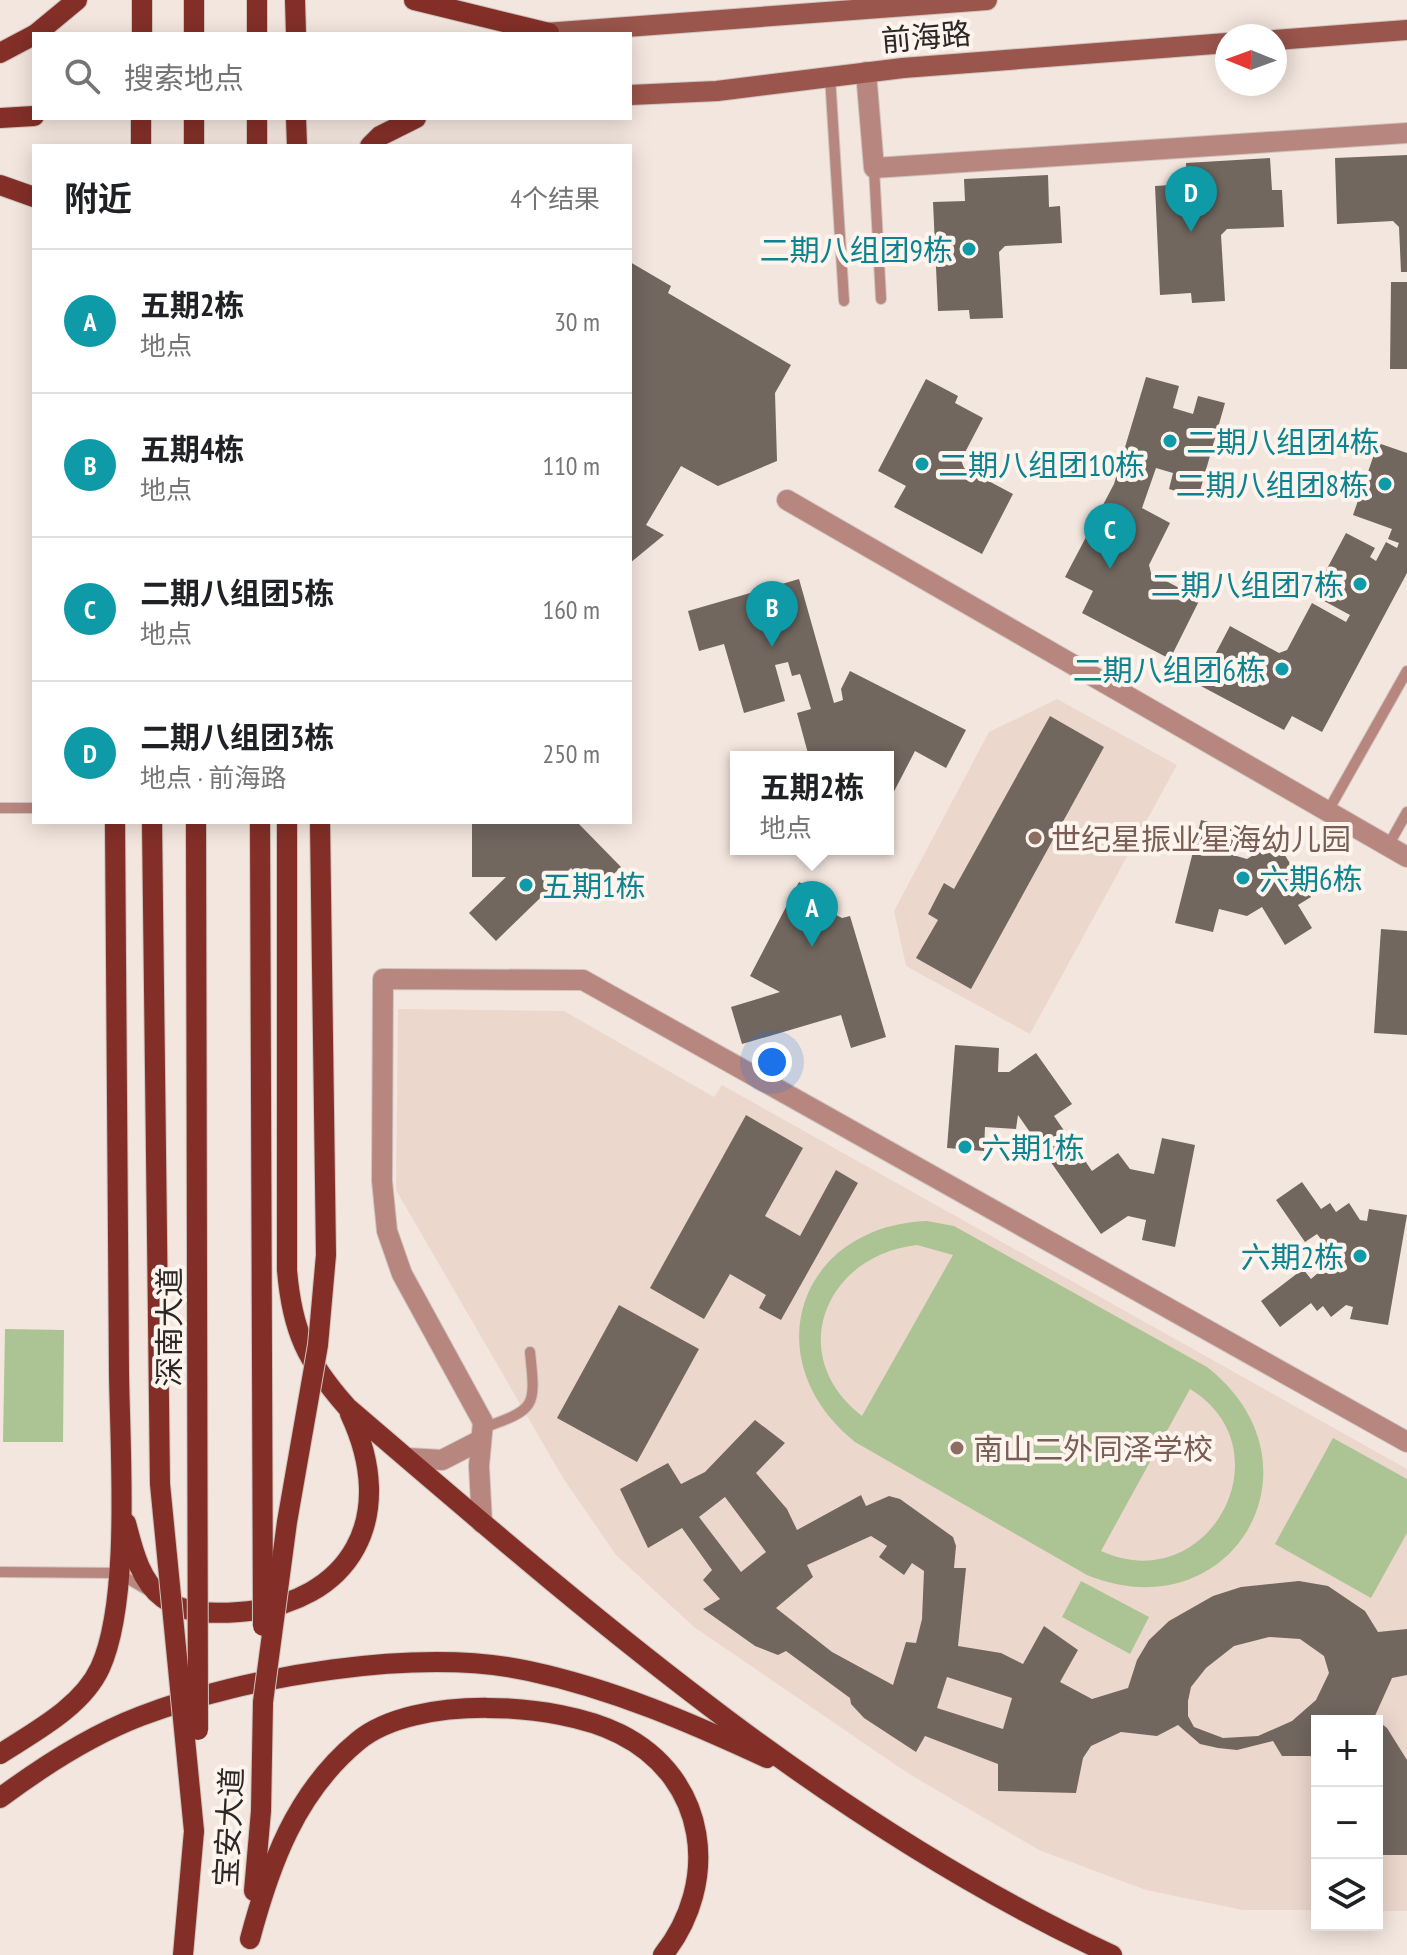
<!DOCTYPE html>
<html lang="zh">
<meta charset="utf-8">
<style>
:root{--surface:#fff;--page:#f2f2f2;--text:#202124;--muted:#757577;--line:#e0e0e0;--accent:#d93025}
body{margin:0;font-family:"PT Sans Narrow","Noto Sans SC",sans-serif;background:var(--page);color:var(--text)}
.controls{position:absolute;right:24px;bottom:24px;display:grid;overflow:hidden;border-radius:0px;box-shadow:0 4px 20px #0003}
.controls button{width:72px;height:72px;display:grid;place-items:center;padding:0;border:0;border-bottom:2px solid var(--line);background:var(--surface);color:var(--text);font:40px sans-serif}
.compass{position:absolute;left:1215px;top:24px;width:72px;height:72px;border-radius:50%;background:var(--surface);box-shadow:0 4px 20px #0003;rotate:271deg}
.you{position:absolute;left:772px;top:1062px;width:28px;height:28px;margin:-20px;border:6px solid #fff;border-radius:50%;background:#1a73e8;box-shadow:0 0 0 12px #1a73e833}
.badge{display:grid;place-items:center;width:52px;height:52px;border-radius:50%;background:var(--accent);color:#fff;font-size:26px;font-weight:700}
.pin{position:absolute;translate:-50% -66px;filter:drop-shadow(0 2px 4px #0008)}
.pin::after{content:'';position:absolute;top:42px;width:28px;height:24px;background:inherit;clip-path:polygon(0 0,100% 0,50% 100%)}
.popup{position:absolute;left:730px;top:751px;width:164px;height:104px;box-sizing:border-box;display:grid;place-content:center;border-radius:0px;background:var(--surface);filter:drop-shadow(0 2px 6px #0005);font-size:26px;white-space:nowrap;color:var(--muted)}
.popup b{font-size:30px;color:var(--text)}
.popup::after{content:'';position:absolute;left:50%;top:100%;margin-left:-16px;border:16px solid transparent;border-top-color:var(--surface)}
.list{margin:0;padding:0;list-style:none}
h2{display:flex;justify-content:space-between;align-items:center;height:104px;margin:0;padding:0 32px;font-size:34px}
h2 small{font-size:26px;font-weight:400;color:var(--muted)}
.list li{display:grid;grid-template-columns:52px 1fr auto;gap:24px;align-items:center;box-sizing:border-box;height:144px;padding:0 32px;border-top:2px solid var(--line)}
.list b{display:block;font-size:30px;white-space:nowrap}
.list p{margin:0;font-size:26px;white-space:nowrap;color:var(--muted)}
.list em{font-size:26px;font-style:normal;color:var(--muted)}
.icon{flex:none;width:44px;height:44px;fill:none;stroke:currentColor;stroke-width:2;stroke-linecap:round;stroke-linejoin:round}
.map{position:relative;flex:none;width:1407px;height:1955px;overflow:hidden}
.search{position:absolute;background:var(--surface);box-shadow:0 4px 20px #0003;left:32px;top:32px;width:600px;height:88px;display:flex;align-items:center;gap:20px;box-sizing:border-box;padding:0 28px;border-radius:0px;color:var(--muted);font-size:30px}
.panel{position:absolute;background:var(--surface);box-shadow:0 4px 20px #0003;left:32px;top:144px;width:600px;height:680px;border-radius:0px}
.map>svg:first-child{display:block}
.built{fill:#ecd7cd}
.green{fill:#acc393;fill-rule:evenodd}
.building{fill:#71675f;fill-rule:evenodd}
.lines{fill:none;stroke-linecap:round;stroke-linejoin:round}
.lane-casing{stroke:#cfc4bd;stroke-width:12}
.street-casing{stroke:#cfc4bd;stroke-width:22}
.secondary-casing{stroke:#cfc4bd;stroke-width:22}
.primary-casing{stroke:#cfc4bd;stroke-width:22}
.lane{stroke:#b7867f;stroke-width:10}
.street{stroke:#b7867f;stroke-width:20}
.secondary{stroke:#9a554c;stroke-width:20}
.primary{stroke:#832f28;stroke-width:20}
.primary-bridge-casing{stroke:#cfc4bd;stroke-width:22;stroke-linecap:butt}
.primary-bridge{stroke:#832f28;stroke-width:20}
.culture-dot{fill:#0f9aa8;stroke:#fef4ee;stroke-width:3}
.education-dot{fill:#8d6e63;stroke:#fef4ee;stroke-width:3}
.labels{text-anchor:middle;dominant-baseline:central;stroke-width:8;stroke-linejoin:round;paint-order:stroke}
.street-label{font-size:30px;fill:#2d2825;stroke:#fef4ee}
.culture-label{font-size:30px;fill:#0d838f;stroke:#fef4ee;text-anchor:end}
.education-label{font-size:30px;fill:#785e54;stroke:#fef4ee;text-anchor:start}
</style>
<div class="map">
<svg width="1407" height="1955" viewBox="0 0 1407 1955">
<rect width="100%" height="100%" fill="#f3e6de"/>
<g class="built">
<path d="M 1057,699 L 1177,765 L 1030,1034 L 906,966 L 894,911 L 989,732 Z"/>
<path d="M 398,1009 L 564,1011 L 714,1097 L 722,1085 L 1407,1469 L 1407,1911 L 1377,1911 L 1377,1721 L 1317,1721 L 1317,1910 L 1243,1910 L 1146,1890 L 1039,1850 L 909,1774 L 694,1627 L 616,1555 L 563,1478 L 396,1190 Z"/>
</g>
<g class="green">
<path d="M 927,1221 L 954,1226 L 1207,1367 C 1331,1464 1232,1634 1087,1575 L 855,1442 C 754,1361 797,1226 927,1221 ZM 917,1245 L 953,1255 L 862,1416 C 784,1356 825,1255 917,1245 ZM 1190,1389 C 1289,1449 1209,1600 1101,1551 Z"/>
<path d="M 5,1329 L 64,1330 L 63,1442 L 3,1442 Z"/>
<path d="M 1333,1438 L 1407,1479 L 1407,1533 L 1371,1598 L 1275,1544 Z"/>
<path d="M 1081,1581 L 1149,1617 L 1130,1654 L 1062,1617 Z"/>
</g>
<g class="building">
<path d="M 1407,155 L 1407,272 L 1401,272 L 1399,227 L 1393,221 L 1337,224 L 1335,158 Z"/>
<path d="M 1270,158 L 1272,190 L 1282,190 L 1284,227 L 1227,229 L 1221,235 L 1225,301 L 1192,303 L 1191,293 L 1160,295 L 1155,186 L 1187,184 L 1186,163 Z"/>
<path d="M 1048,175 L 1049,207 L 1060,206 L 1062,243 L 1005,246 L 999,252 L 1003,318 L 970,319 L 969,310 L 938,311 L 933,202 L 965,201 L 964,179 Z"/>
<path d="M 630,262 L 671,286 L 668,293 L 791,365 L 775,393 L 777,461 L 718,486 L 681,466 L 646,525 L 664,535 L 630,563 Z"/>
<path d="M 1391,282 L 1407,282 L 1407,369 L 1390,369 Z"/>
<path d="M 1146,377 L 1179,386 L 1173,408 L 1193,414 L 1198,396 L 1225,403 L 1198,498 L 1169,489 L 1173,473 L 1156,468 L 1142,508 L 1170,523 L 1149,565 L 1151,573 L 1200,599 L 1170,659 L 1082,613 L 1093,591 L 1065,577 L 1114,484 Z"/>
<path d="M 926,379 L 958,396 L 955,403 L 983,418 L 961,460 L 964,468 L 1013,494 L 982,554 L 894,507 L 906,486 L 878,471 Z"/>
<path d="M 1378,443 L 1407,453 L 1407,573 L 1322,732 L 1292,716 L 1284,730 L 1199,685 L 1230,626 L 1279,653 L 1287,650 L 1312,603 L 1346,622 L 1350,615 L 1313,595 L 1346,533 L 1375,548 L 1370,557 L 1376,561 L 1386,542 L 1397,548 L 1399,543 L 1388,539 L 1392,529 L 1353,515 Z"/>
<path d="M 799,579 L 834,703 L 843,700 L 841,689 L 850,671 L 966,730 L 946,768 L 915,751 L 888,803 L 888,757 L 809,757 L 797,713 L 811,709 L 800,674 L 792,676 L 788,662 L 775,665 L 785,701 L 744,713 L 724,644 L 699,651 L 688,611 Z"/>
<path d="M 1050,716 L 1104,747 L 971,989 L 916,958 L 938,920 L 928,914 L 944,883 L 954,889 Z"/>
<path d="M 1201,820 L 1239,830 L 1233,855 L 1247,859 L 1276,841 L 1311,897 L 1298,905 L 1312,928 L 1285,945 L 1262,907 L 1247,916 L 1219,909 L 1213,932 L 1175,923 Z"/>
<path d="M 472,822 L 577,822 L 621,867 L 594,893 L 571,868 L 496,941 L 469,913 L 506,877 L 472,877 Z"/>
<path d="M 799,882 L 829,898 L 824,909 L 842,918 L 850,916 L 886,1037 L 851,1048 L 841,1015 L 742,1044 L 731,1007 L 780,992 L 750,976 Z"/>
<path d="M 1381,929 L 1407,931 L 1407,1035 L 1374,1033 Z"/>
<path d="M 955,1045 L 999,1048 L 998,1072 L 1009,1072 L 1036,1053 L 1072,1104 L 1054,1116 L 1092,1171 L 1118,1153 L 1130,1169 L 1154,1174 L 1162,1138 L 1195,1145 L 1175,1247 L 1142,1240 L 1146,1220 L 1128,1216 L 1101,1234 L 1018,1115 L 1016,1129 L 985,1127 L 984,1151 L 947,1148 Z"/>
<path d="M 746,1115 L 803,1148 L 765,1216 L 800,1236 L 836,1170 L 858,1183 L 781,1320 L 759,1308 L 766,1295 L 730,1274 L 704,1319 L 650,1288 Z"/>
<path d="M 1302,1182 L 1321,1209 L 1330,1203 L 1336,1212 L 1349,1203 L 1360,1220 L 1367,1221 L 1369,1209 L 1407,1215 L 1388,1325 L 1350,1319 L 1353,1307 L 1346,1305 L 1331,1317 L 1323,1306 L 1317,1311 L 1311,1303 L 1280,1327 L 1261,1301 L 1303,1269 L 1311,1279 L 1318,1273 L 1324,1243 L 1317,1234 L 1305,1242 L 1276,1200 Z"/>
<path d="M 619,1305 L 699,1349 L 637,1462 L 557,1418 Z"/>
<path d="M 755,1420 L 785,1443 L 756,1473 L 787,1509 L 797,1530 L 861,1495 L 866,1506 L 889,1496 L 900,1499 L 953,1537 L 956,1546 L 954,1568 L 966,1568 L 958,1646 L 1001,1653 L 1023,1664 L 1044,1626 L 1078,1650 L 1060,1682 L 1092,1699 L 1128,1688 L 1137,1660 L 1149,1640 L 1169,1621 L 1213,1596 L 1241,1587 L 1299,1581 L 1328,1586 L 1365,1611 L 1378,1632 L 1407,1629 L 1407,1675 L 1392,1678 L 1374,1718 L 1387,1728 L 1407,1760 L 1407,1855 L 1377,1855 L 1377,1721 L 1317,1721 L 1317,1760 L 1310,1756 L 1282,1756 L 1273,1741 L 1237,1750 L 1218,1748 L 1200,1744 L 1178,1725 L 1157,1736 L 1121,1732 L 1091,1746 L 1083,1758 L 1076,1793 L 998,1791 L 998,1764 L 925,1736 L 916,1752 L 864,1718 L 851,1704 L 850,1698 L 786,1651 L 778,1655 L 755,1646 L 703,1609 L 720,1599 L 703,1580 L 712,1570 L 682,1528 L 648,1548 L 620,1489 L 668,1463 L 681,1484 L 705,1472 ZM 725,1497 L 766,1552 L 741,1572 L 699,1517 ZM 871,1536 L 887,1546 L 879,1557 L 904,1575 L 912,1563 L 924,1571 L 922,1619 L 916,1643 L 906,1642 L 893,1685 L 832,1652 L 776,1608 L 813,1577 L 807,1565 ZM 1269,1637 L 1300,1639 L 1324,1656 L 1329,1673 L 1316,1700 L 1292,1721 L 1258,1736 L 1223,1738 L 1194,1727 L 1188,1716 L 1188,1701 L 1191,1687 L 1206,1668 L 1234,1646 ZM 947,1677 L 1012,1698 L 1003,1729 L 937,1708 Z"/>
</g>
<g class="lines">
<g class="lane-casing">
<g id="lane">
<path d="M 830,76 L 844,301"/>
<path d="M 874,168 L 881,299"/>
<path d="M 0,808 L 34,808"/>
<path d="M 1328,811 L 1407,671"/>
<path d="M 1388,846 L 1407,812"/>
<path d="M 483,1428 C 536,1409 536,1408 530,1352"/>
<path d="M 0,1572 L 118,1573 L 149,1591"/>
</g>
</g>
<g class="street-casing">
<g id="street">
<path d="M 866,72 L 874,168 L 1407,133"/>
<path d="M 787,500 L 1407,857"/>
<path d="M 407,1458 L 442,1460 L 481,1440"/>
<path d="M 482,1523 L 479,1466 L 483,1422 L 402,1274 L 387,1231 L 382,1181 L 383,979 L 583,980 L 1407,1442"/>
</g>
</g>
<g class="secondary-casing">
<g id="secondary">
<path d="M 532,34 L 987,0"/>
<path d="M 1275,40 L 1407,30"/>
<path d="M 630,95 L 717,91 L 903,68 L 1227,43"/>
</g>
</g>
<g class="primary-casing">
<g id="primary">
<path d="M 194,0 L 194,34"/>
<path d="M 257,0 L 257,34"/>
<path d="M 295,0 L 296,34"/>
<path d="M 414,0 L 549,33"/>
<path d="M 36,34 L 77,0"/>
<path d="M 142,34 L 142,0"/>
<path d="M 0,53 L 34,35"/>
<path d="M 0,118 L 34,116"/>
<path d="M 194,118 L 194,146"/>
<path d="M 257,118 L 257,146"/>
<path d="M 296,118 L 297,146"/>
<path d="M 141,146 L 141,118"/>
<path d="M 370,146 L 380,136 L 416,118"/>
<path d="M 0,185 L 34,197"/>
<path d="M 287,822 L 287,1270 C 292,1331 307,1362 347,1407 C 584,1610 826,1823 1112,1955"/>
<path d="M 126,1523 C 133,1550 140,1581 163,1598 C 184,1614 213,1614 239,1612 C 353,1603 398,1516 350,1414"/>
<path d="M 0,1754 C 34,1732 82,1707 100,1668 C 131,1601 120,1451 119,1373 C 118,1190 117,1006 115,822"/>
<path d="M 0,1798 C 43,1766 91,1735 141,1716 C 245,1676 419,1647 529,1671 C 613,1689 689,1722 767,1758"/>
<path d="M 254,1891 L 261,1811 L 263,1702"/>
<path d="M 250,1939 C 270,1864 296,1792 358,1741 C 415,1694 557,1702 620,1734 C 708,1778 721,1882 663,1955"/>
<path d="M 183,1955 L 194,1831"/>
</g>
</g>
<use href="#lane" class="lane"/>
<use href="#street" class="street"/>
<use href="#secondary" class="secondary"/>
<use href="#primary" class="primary"/>
<g class="primary-bridge-casing">
<g id="primary-bridge">
<path d="M 152,822 L 160,1484 L 194,1831"/>
<path d="M 196,822 L 198,1730"/>
<path d="M 260,822 L 263,1626"/>
<path d="M 263,1702 L 287,1522 L 318,1345 L 326,1255 L 320,822"/>
</g>
</g>
<use href="#primary-bridge" class="primary-bridge"/>
</g>
<g class="culture-dot">
<circle cx="969" cy="249" r="8"/>
<circle cx="1170" cy="441" r="8"/>
<circle cx="922" cy="464" r="8"/>
<circle cx="1385" cy="484" r="8"/>
<circle cx="1360" cy="584" r="8"/>
<circle cx="1282" cy="669" r="8"/>
<circle cx="1243" cy="878" r="8"/>
<circle cx="526" cy="885" r="8"/>
<circle cx="965" cy="1147" r="8"/>
<circle cx="1360" cy="1256" r="8"/>
</g>
<g class="education-dot">
<circle cx="1035" cy="838" r="8"/>
<circle cx="957" cy="1448" r="8"/>
</g>
<g class="labels">
<g class="street-label">
<text transform="translate(926 36) rotate(-5)">前海路</text>
<text transform="translate(168 1327) rotate(-90)">深南大道</text>
<text transform="translate(228 1827) rotate(-87)">宝安大道</text>
</g>
<g class="culture-label">
<text x="953" y="249">二期八组团9栋</text>
<text x="1186" y="441" text-anchor="start">二期八组团4栋</text>
<text x="938" y="464" text-anchor="start">二期八组团10栋</text>
<text x="1369" y="484">二期八组团8栋</text>
<text x="1344" y="584">二期八组团7栋</text>
<text x="1266" y="669">二期八组团6栋</text>
<text x="1259" y="878" text-anchor="start">六期6栋</text>
<text x="542" y="885" text-anchor="start">五期1栋</text>
<text x="981" y="1147" text-anchor="start">六期1栋</text>
<text x="1344" y="1256">六期2栋</text>
</g>
<g class="education-label">
<text x="1051" y="838">世纪星振业星海幼儿园</text>
<text x="973" y="1448">南山二外同泽学校</text>
</g>
</g>
</svg>
<div class="controls">
<button>+</button>
<button>−</button>
<button><svg class="icon" aria-label="layers" viewBox="0 0 24 24"><path d="M12 4l9 5-9 5-9-5zM3 14l9 5 9-5"/></svg></button>
</div>
<svg class="compass" viewBox="-18 -18 36 36"><path d="M0-13l5 13h-10z" fill="#e53935"/><path d="M0 13l5-13h-10z" fill="#757577"/></svg>
<div class="you"></div>
<div class="pin badge" style="left:812px;top:947px;background:#0f9aa8">A</div>
<div class="popup"><b>五期2栋</b>地点</div>
<div class="pin badge" style="left:772px;top:647px;background:#0f9aa8">B</div>
<div class="pin badge" style="left:1110px;top:569px;background:#0f9aa8">C</div>
<div class="pin badge" style="left:1191px;top:232px;background:#0f9aa8">D</div>
<div class="search"><svg class="icon" aria-label="search" viewBox="0 0 24 24"><circle cx="10" cy="10" r="6"/><path d="M15 15l6 6"/></svg>搜索地点</div>
<section class="panel">
<h2>附近<small>4个结果</small></h2>
<ul class="list">
<li><span class="badge" style="background:#0f9aa8">A</span><div><b>五期2栋</b><p>地点</p></div><em>30 m</em></li>
<li><span class="badge" style="background:#0f9aa8">B</span><div><b>五期4栋</b><p>地点</p></div><em>110 m</em></li>
<li><span class="badge" style="background:#0f9aa8">C</span><div><b>二期八组团5栋</b><p>地点</p></div><em>160 m</em></li>
<li><span class="badge" style="background:#0f9aa8">D</span><div><b>二期八组团3栋</b><p>地点 · 前海路</p></div><em>250 m</em></li>
</ul>
</section>
</div>
